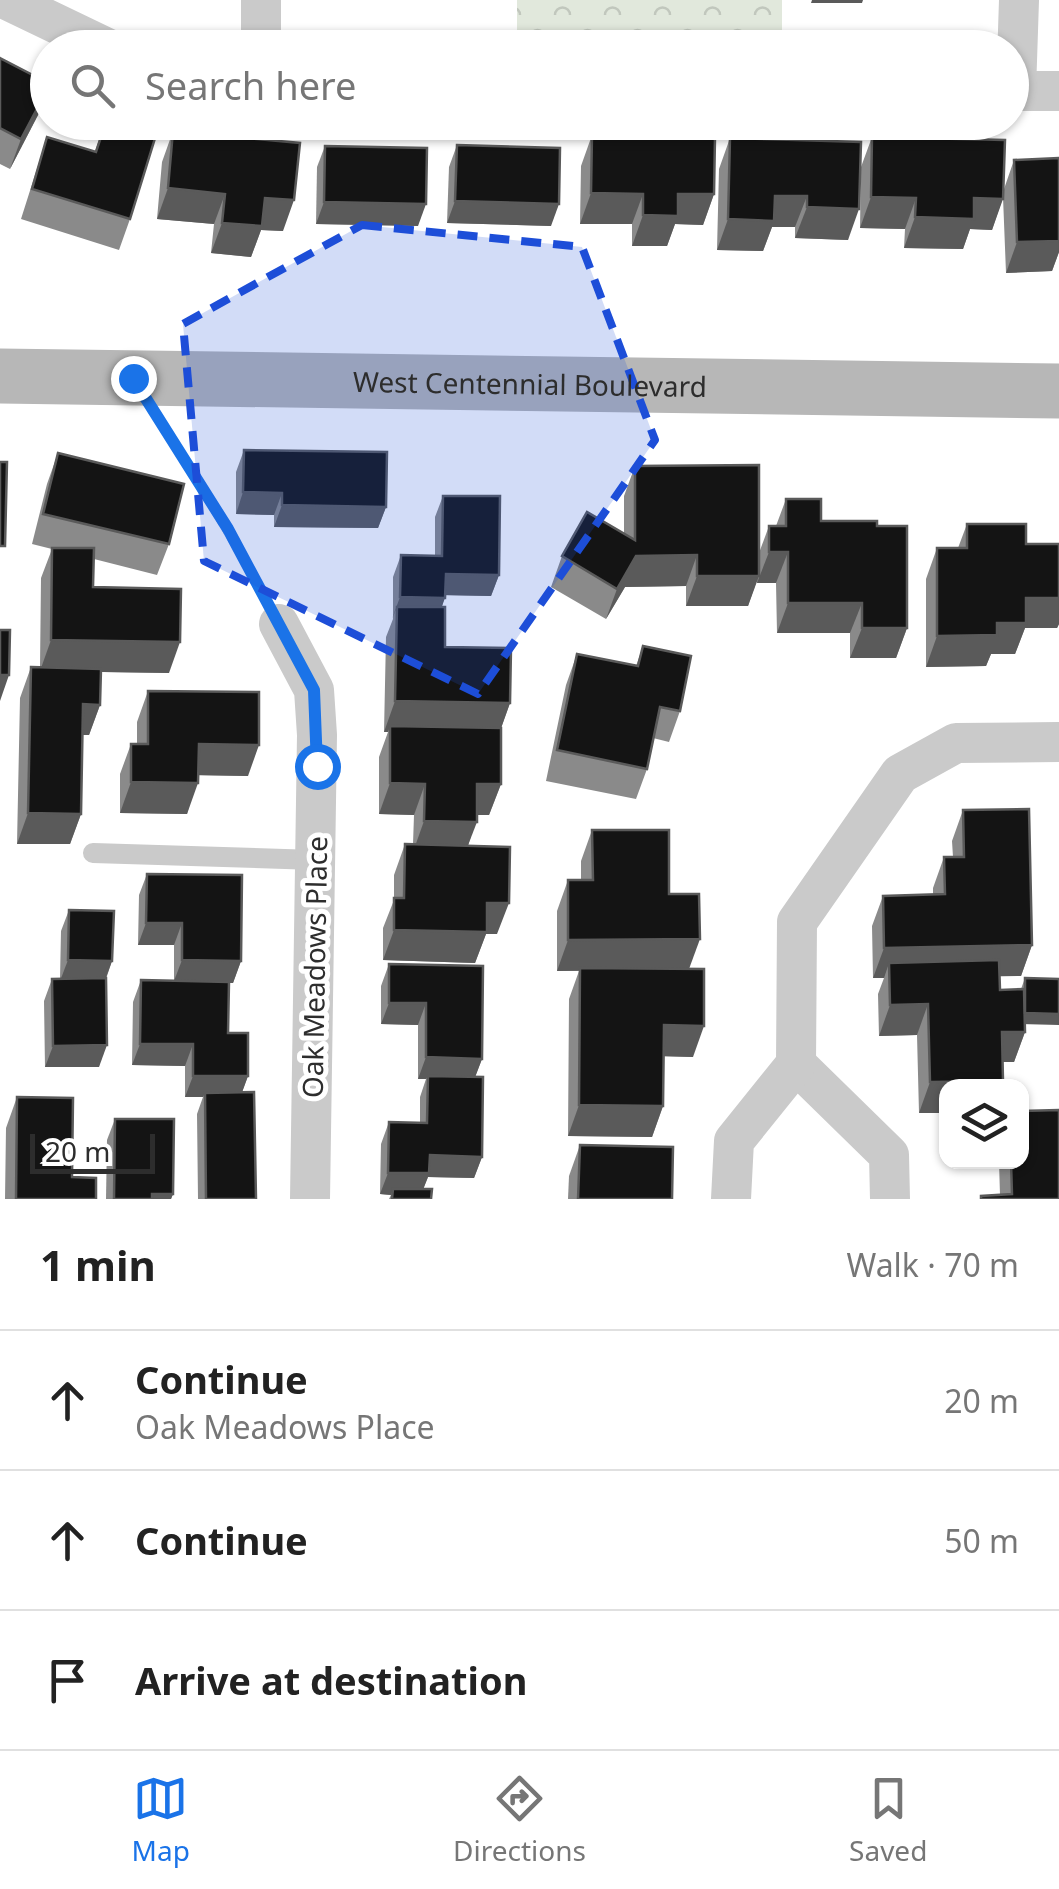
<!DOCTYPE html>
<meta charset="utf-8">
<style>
:root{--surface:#fff;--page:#f2f2f2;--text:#222;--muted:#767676;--line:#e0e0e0;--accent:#1a73e8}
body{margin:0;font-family:"Noto Sans",sans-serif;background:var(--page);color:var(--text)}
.controls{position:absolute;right:30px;bottom:30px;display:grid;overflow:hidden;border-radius:20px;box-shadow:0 2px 8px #0004}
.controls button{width:90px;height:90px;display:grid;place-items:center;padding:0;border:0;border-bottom:2px solid var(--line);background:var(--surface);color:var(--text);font:50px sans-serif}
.scale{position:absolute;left:30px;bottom:25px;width:125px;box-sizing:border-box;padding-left:10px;border:5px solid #2d2d2d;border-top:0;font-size:28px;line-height:35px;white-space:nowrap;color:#2d2d2d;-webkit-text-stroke:8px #fff;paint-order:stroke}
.stop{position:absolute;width:30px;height:30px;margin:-22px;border:8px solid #1a73e8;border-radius:50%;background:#fff}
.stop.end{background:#1a73e8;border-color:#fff;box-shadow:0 2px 10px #0008}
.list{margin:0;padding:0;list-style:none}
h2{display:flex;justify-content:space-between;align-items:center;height:130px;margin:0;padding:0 40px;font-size:42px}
h2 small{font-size:32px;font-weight:400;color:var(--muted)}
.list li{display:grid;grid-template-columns:65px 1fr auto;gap:30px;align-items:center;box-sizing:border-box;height:140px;padding:0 40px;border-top:2px solid var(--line)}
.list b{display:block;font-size:38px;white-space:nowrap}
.list p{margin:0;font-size:32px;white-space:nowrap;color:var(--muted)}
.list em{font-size:32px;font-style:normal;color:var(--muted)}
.icon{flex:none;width:55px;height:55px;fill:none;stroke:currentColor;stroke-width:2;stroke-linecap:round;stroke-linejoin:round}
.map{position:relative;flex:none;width:1059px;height:1199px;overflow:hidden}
.search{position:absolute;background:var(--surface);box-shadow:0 2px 8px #0004;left:30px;right:30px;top:30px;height:110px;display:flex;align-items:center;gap:25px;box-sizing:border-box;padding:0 35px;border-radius:55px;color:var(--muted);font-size:38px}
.sheet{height:550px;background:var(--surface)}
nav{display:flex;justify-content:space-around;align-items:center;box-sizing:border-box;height:140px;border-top:2px solid var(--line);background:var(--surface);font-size:28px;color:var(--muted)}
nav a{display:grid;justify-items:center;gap:5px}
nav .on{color:var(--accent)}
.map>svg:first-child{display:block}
.park{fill:url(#park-crowns)}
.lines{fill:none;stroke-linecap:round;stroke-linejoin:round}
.path{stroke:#c7c7c7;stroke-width:6;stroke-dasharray:5 5;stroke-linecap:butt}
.service{stroke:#cacaca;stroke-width:20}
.minor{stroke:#cacaca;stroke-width:40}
.secondary{stroke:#b7b7b7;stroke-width:55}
.wall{fill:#8a8a8a}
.shaded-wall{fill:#5a5a5a}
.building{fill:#141414;stroke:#5a5a5a;stroke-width:2.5}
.route{stroke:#1a73e8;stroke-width:12}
.marked{fill:#1d4ed8;fill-opacity:0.2;stroke:#1d4ed8;stroke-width:8;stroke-dasharray:20 12;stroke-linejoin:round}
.labels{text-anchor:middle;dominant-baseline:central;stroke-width:10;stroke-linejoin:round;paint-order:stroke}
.street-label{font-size:28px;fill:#2d2d2d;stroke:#fff}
</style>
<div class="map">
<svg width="1059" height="1199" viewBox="0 0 1059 1199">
<defs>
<pattern id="park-crowns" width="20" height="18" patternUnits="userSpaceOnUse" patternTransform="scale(2.5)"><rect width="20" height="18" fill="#e1e8dc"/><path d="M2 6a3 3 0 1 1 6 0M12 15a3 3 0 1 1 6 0" fill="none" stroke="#c1c7bd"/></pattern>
</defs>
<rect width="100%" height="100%" fill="#fff"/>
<rect class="park" x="517" y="0" width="265" height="47"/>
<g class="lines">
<path class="path" d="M 163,425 L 261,591"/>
<path class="service" d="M 93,853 L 316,860"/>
<g class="minor">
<path d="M 7,0 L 107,48"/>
<path d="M 261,48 L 261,0"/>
<path d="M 1012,91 L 1059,91"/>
<path d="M 1016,91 L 1019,0"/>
<path d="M 279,624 L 314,690 L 317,735 L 310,1199"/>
<path d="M 796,1064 L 889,1155 L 890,1199"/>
<path d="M 731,1199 L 734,1141 L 796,1064 L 797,922 L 900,774 L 956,743 L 1059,742"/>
</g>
<path class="secondary" id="s1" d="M 0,376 L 1059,391"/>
</g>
<g class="wall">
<path d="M 0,58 L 48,89 L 38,115 L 10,169 L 0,164 Z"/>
<path d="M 105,122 L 160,122 L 130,219 L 119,250 L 21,219 L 47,137 L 95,151 Z"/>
<path d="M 173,131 L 283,231 L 261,230 L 251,257 L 211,253 L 214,224 L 157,219 L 162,162 Z"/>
<path d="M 592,135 L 714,194 L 703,225 L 675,224 L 667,246 L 632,246 L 632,224 L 580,224 L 581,166 Z"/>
<path d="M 872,137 L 1004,189 L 1014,160 L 1059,158 L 1059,252 L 1052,271 L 1006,273 L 1003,197 L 992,230 L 970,229 L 963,249 L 904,248 L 905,229 L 860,228 L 861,167 Z"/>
<path d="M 730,138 L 861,142 L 848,240 L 795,238 L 795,227 L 772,227 L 763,251 L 717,250 L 719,169 Z"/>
<path d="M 457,145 L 551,226 L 447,223 L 449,167 Z"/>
<path d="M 325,146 L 418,226 L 316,224 L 317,167 Z"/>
<path d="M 244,450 L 386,507 L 378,528 L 274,527 L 274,515 L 236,514 L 236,472 Z"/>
<path d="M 58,453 L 169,544 L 157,575 L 94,559 L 93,587 L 169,673 L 101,672 L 100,705 L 89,735 L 82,735 L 81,814 L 70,844 L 17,844 L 20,698 L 31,667 L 40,667 L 41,578 L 52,549 L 32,544 L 47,484 Z"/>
<path d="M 635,466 L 759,553 L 769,526 L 776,526 L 786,499 L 821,521 L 877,526 L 907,628 L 896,658 L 850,658 L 850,633 L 777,633 L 776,583 L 757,583 L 757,580 L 748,606 L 686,606 L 686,586 L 625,587 L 606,619 L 551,587 L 562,556 L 624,534 L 624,496 Z"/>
<path d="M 443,496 L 499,575 L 491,596 L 445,595 L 442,607 L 445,647 L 510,703 L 501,728 L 501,784 L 489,815 L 477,815 L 468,846 L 497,934 L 486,934 L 475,963 L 383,960 L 383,928 L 394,900 L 394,875 L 405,844 L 413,844 L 414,815 L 379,814 L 379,757 L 388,732 L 384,732 L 386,637 L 393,619 L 393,577 L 401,555 L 435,556 L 435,517 Z"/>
<path d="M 967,524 L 1026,544 L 1059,544 L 1059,624 L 1057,628 L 1025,628 L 1015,654 L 991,654 L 986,666 L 926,667 L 926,579 L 937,548 L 958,548 Z"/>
<path d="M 643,646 L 680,711 L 669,742 L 653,738 L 647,769 L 636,799 L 546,781 L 566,685 L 577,654 L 636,666 Z"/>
<path d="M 148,691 L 248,776 L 198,775 L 187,814 L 120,813 L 120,774 L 131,744 L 137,744 L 137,722 Z"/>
<path d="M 963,810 L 1032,945 L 1021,976 L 1000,976 L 1000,990 L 1021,989 L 1025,978 L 1025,1032 L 1014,1062 L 1003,1062 L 919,1113 L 917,1035 L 879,1036 L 878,994 L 884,978 L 873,978 L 872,926 L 883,896 L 933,894 L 933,888 L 944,857 L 953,857 L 952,841 Z"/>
<path d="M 592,830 L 669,894 L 689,968 L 693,1057 L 663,1056 L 663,1106 L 652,1137 L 568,1136 L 569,999 L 579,971 L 557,971 L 557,911 L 568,880 L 581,880 L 581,861 Z"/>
<path d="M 147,874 L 241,961 L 233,983 L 174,981 L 174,945 L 138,945 L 139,895 Z"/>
<path d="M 69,910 L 112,961 L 106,979 L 99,1067 L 45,1067 L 44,1001 L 52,979 L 60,979 L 61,931 Z"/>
<path d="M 389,964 L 482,1059 L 475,1077 L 482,1157 L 474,1178 L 428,1177 L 423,1189 L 431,1199 L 389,1199 L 391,1195 L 380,1194 L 381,1144 L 389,1122 L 420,1123 L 420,1097 L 426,1079 L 418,1079 L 418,1025 L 381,1024 L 381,986 Z"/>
<path d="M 141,980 L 228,1033 L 248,1076 L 242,1092 L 256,1199 L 198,1199 L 197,1114 L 203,1097 L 185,1097 L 185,1066 L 132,1065 L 133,1002 Z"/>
<path d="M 17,1097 L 72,1177 L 96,1199 L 5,1199 L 6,1128 Z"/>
<path d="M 115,1119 L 173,1194 L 171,1199 L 106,1199 L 107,1140 Z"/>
<path d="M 580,1145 L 672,1199 L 568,1199 L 569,1176 Z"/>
<path d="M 999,1162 L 1022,1162 L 1059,1199 L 980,1199 L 981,1196 L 1000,1195 Z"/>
</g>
<g class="shaded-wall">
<path d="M 812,0 L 863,0 L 862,3 L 811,3 Z"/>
<path d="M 48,89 L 38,115 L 10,169 L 21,139 Z"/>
<path d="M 168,188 L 225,194 L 214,224 L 157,219 Z"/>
<path d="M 591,193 L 643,194 L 632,224 L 580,224 Z"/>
<path d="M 678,194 L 714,194 L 703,225 L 675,224 L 667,246 L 632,246 L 643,215 Z"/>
<path d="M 775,196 L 807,196 L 795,227 L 772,227 L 763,251 L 717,250 L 728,219 Z"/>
<path d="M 871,197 L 916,198 L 905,229 L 860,228 Z"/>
<path d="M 265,198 L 294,200 L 283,231 L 261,230 L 251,257 L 211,253 L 222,223 Z"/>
<path d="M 974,198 L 1003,199 L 992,230 L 970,229 L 963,249 L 904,248 L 915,217 Z"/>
<path d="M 455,201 L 559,204 L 551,226 L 447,223 Z"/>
<path d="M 324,202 L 426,204 L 418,226 L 316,224 Z"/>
<path d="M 807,207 L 859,209 L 848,240 L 795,238 Z"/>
<path d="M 1059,225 L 1059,252 L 1052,271 L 1006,273 L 1017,242 Z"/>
<path d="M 243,492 L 282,493 L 274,515 L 236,514 Z"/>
<path d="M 282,505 L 386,507 L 378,528 L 274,527 Z"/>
<path d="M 769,552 L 788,552 L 776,583 L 757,583 Z"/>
<path d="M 697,555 L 686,586 L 625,587 L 606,619 L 617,589 L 636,556 Z"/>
<path d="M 446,574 L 499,575 L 491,596 L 438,595 Z"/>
<path d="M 697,576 L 759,576 L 748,606 L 686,606 Z"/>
<path d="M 400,597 L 445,598 L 437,619 L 397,607 L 392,619 Z"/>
<path d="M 1026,598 L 1059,598 L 1059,624 L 1057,628 L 1025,628 L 1015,654 L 991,654 L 986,666 L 926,667 L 937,636 Z"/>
<path d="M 788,603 L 862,603 L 850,633 L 777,633 Z"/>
<path d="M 862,628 L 907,628 L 896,658 L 850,658 Z"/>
<path d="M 51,640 L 180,642 L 169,673 L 40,671 Z"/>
<path d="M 0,675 L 9,675 L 0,701 Z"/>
<path d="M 395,701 L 510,703 L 499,734 L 390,726 L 388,732 L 384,732 Z"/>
<path d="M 83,704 L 100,705 L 89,735 L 72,735 Z"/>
<path d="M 199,744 L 259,745 L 248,776 L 187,775 Z"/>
<path d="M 131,782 L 198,783 L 187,814 L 120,813 Z"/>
<path d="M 390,783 L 425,784 L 414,815 L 379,814 Z"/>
<path d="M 477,784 L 501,784 L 489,815 L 466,815 Z"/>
<path d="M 28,813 L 81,814 L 70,844 L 17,844 Z"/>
<path d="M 424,821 L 477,822 L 465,853 L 413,852 Z"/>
<path d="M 487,903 L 509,903 L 497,934 L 486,934 L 475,963 L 383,960 L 394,930 Z"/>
<path d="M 146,923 L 182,923 L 174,945 L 138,945 Z"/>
<path d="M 700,939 L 689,969 L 557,971 L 568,940 Z"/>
<path d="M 1032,945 L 1021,976 L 890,978 L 889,963 L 884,978 L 873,978 L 884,948 Z"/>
<path d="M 68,960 L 112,961 L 104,983 L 60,981 Z"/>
<path d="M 182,960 L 241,961 L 233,983 L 174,981 Z"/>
<path d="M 389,1003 L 426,1003 L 418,1025 L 381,1024 Z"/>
<path d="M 928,1004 L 917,1035 L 879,1036 L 890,1005 Z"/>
<path d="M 1024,1013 L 1059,1014 L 1059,1025 L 1020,1024 Z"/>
<path d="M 664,1025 L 704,1026 L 693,1057 L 653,1056 Z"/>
<path d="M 1002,1032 L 1025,1032 L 1014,1062 L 991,1062 Z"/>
<path d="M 140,1044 L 193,1044 L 185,1066 L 132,1065 Z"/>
<path d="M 107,1045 L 99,1067 L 45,1067 L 53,1046 Z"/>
<path d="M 426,1057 L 482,1059 L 474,1080 L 428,1076 L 426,1079 L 418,1079 Z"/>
<path d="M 193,1076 L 248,1076 L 240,1098 L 205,1093 L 203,1097 L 185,1097 Z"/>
<path d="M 1003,1081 L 1001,1086 L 946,1086 L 946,1113 L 919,1113 L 930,1082 Z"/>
<path d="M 579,1105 L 663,1106 L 652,1137 L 568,1136 Z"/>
<path d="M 430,1155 L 482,1157 L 474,1178 L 428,1177 L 421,1195 L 393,1189 L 391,1195 L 380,1194 L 388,1173 Z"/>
<path d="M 152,1194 L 173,1194 L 171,1199 L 150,1199 Z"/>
</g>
<g class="building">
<path d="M 0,58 L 48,83 L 48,88 L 21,139 L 0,128 Z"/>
<path d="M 106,122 L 160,122 L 130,219 L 32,189 L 47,137 L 96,152 Z"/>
<path d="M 173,131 L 300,143 L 294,200 L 265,198 L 262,226 L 222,223 L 225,194 L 168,188 Z"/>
<path d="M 592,135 L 715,137 L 714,194 L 678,194 L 678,216 L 643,215 L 643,194 L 591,193 Z"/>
<path d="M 872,137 L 1005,140 L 1003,199 L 974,198 L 974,219 L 915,217 L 916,198 L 871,197 Z"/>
<path d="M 730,138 L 861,142 L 859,209 L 807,207 L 807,196 L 775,196 L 774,221 L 728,219 Z"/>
<path d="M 457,145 L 560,148 L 559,204 L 455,201 Z"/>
<path d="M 325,146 L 427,148 L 426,204 L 324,202 Z"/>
<path d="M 1059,158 L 1059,241 L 1017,242 L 1014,160 Z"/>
<path d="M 244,450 L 387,452 L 386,507 L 282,505 L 282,493 L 243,492 Z"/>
<path d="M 58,453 L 184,484 L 169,544 L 43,514 Z"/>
<path d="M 0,462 L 7,462 L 5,546 L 0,546 Z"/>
<path d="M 759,465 L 759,576 L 697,576 L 697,555 L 636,556 L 617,589 L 562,556 L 587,512 L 635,540 L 635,466 Z"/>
<path d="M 443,496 L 500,496 L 499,575 L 446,574 L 445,598 L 400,597 L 401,555 L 442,556 Z"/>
<path d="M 786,499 L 821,499 L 821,521 L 877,521 L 877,526 L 907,526 L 907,628 L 862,628 L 862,603 L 788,603 L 788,552 L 769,552 L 769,526 L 786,526 Z"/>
<path d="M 967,524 L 1026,524 L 1026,544 L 1059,544 L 1059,598 L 1026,598 L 1026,623 L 997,623 L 997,635 L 937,636 L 937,548 L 967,548 Z"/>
<path d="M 52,548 L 94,548 L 93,587 L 181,589 L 180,642 L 51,640 Z"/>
<path d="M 397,607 L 445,607 L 445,647 L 511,648 L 510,703 L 395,701 Z"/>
<path d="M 0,630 L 10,630 L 9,675 L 0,675 Z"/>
<path d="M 643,646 L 691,656 L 680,711 L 660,707 L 647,769 L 557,750 L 577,654 L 638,666 Z"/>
<path d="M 31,667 L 101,669 L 100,705 L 83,704 L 81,814 L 28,813 Z"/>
<path d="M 148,691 L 259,692 L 259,745 L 199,744 L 198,783 L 131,782 L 131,744 L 148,744 Z"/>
<path d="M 390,726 L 501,728 L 501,784 L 477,784 L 477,822 L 424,821 L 425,784 L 390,783 Z"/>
<path d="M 1029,809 L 1032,945 L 884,948 L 883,896 L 945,894 L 944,857 L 964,857 L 963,810 Z"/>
<path d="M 592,830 L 669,830 L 669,894 L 699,894 L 700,939 L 568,940 L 568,880 L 593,880 Z"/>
<path d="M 405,844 L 510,847 L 509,903 L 487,903 L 487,932 L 394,930 L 394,898 L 404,898 Z"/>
<path d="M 147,874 L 242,875 L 241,961 L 182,960 L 182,923 L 146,923 Z"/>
<path d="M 69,910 L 114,911 L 112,961 L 68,960 Z"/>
<path d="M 999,960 L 1000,990 L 1024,989 L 1025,1032 L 1002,1032 L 1003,1081 L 930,1082 L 928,1004 L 890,1005 L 889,963 Z"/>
<path d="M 389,964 L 483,966 L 482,1059 L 426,1057 L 426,1003 L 389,1003 Z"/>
<path d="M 580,968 L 704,969 L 704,1026 L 664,1025 L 663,1106 L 579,1105 Z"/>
<path d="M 106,978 L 107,1045 L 53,1046 L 52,979 Z"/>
<path d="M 1025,978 L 1059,979 L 1059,1014 L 1025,1013 Z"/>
<path d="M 141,980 L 229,982 L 228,1033 L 248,1033 L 248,1076 L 193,1076 L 193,1044 L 140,1044 Z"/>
<path d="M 428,1076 L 483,1077 L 482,1157 L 430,1155 L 429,1173 L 388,1173 L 389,1122 L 427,1123 Z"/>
<path d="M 254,1092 L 256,1199 L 206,1199 L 205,1093 Z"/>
<path d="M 17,1097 L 73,1098 L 72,1177 L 96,1178 L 96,1199 L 16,1199 Z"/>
<path d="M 1059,1110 L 1059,1199 L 981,1199 L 981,1196 L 1012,1194 L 1011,1162 L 1022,1162 L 1022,1111 Z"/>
<path d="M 115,1119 L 174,1119 L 173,1194 L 152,1194 L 152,1199 L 114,1199 Z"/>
<path d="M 580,1145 L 673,1147 L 672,1199 L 578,1199 Z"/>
<path d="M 393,1189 L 432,1189 L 431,1199 L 392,1199 Z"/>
</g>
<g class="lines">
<path class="route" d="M 133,378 L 228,529 L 314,690 L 317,766"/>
</g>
<path class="marked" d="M 362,225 L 582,247 L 655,440 L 478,694 L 204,561 L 183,324 Z"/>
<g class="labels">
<g class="street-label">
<text stroke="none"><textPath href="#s1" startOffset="530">West Centennial Boulevard</textPath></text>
<text transform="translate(314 967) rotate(-89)">Oak Meadows Place</text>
</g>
</g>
</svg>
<div class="controls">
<button><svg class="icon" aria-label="layers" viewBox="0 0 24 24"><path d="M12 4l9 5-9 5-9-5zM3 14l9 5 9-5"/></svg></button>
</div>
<div class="scale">20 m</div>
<div class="stop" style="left:317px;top:766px"></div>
<div class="stop end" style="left:133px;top:378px"></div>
<div class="search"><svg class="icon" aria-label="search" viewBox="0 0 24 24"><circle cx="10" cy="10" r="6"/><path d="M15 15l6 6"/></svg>Search here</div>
</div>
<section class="sheet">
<h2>1 min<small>Walk · 70 m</small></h2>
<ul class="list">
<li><svg class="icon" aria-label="ahead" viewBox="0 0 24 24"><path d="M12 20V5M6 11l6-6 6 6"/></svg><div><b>Continue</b><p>Oak Meadows Place</p></div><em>20 m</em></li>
<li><svg class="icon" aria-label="ahead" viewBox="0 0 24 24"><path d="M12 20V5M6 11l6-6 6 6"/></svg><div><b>Continue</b></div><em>50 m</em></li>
<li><svg class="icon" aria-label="arrive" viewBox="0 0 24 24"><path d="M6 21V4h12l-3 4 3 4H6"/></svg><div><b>Arrive at destination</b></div></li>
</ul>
</section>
<nav>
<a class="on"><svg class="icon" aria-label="map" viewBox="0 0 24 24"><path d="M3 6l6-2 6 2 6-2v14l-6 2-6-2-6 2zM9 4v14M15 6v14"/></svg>Map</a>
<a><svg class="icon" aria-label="directions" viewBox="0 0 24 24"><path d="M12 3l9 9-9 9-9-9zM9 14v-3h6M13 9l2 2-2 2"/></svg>Directions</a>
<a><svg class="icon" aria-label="saved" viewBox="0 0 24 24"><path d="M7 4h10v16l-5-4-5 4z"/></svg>Saved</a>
</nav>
